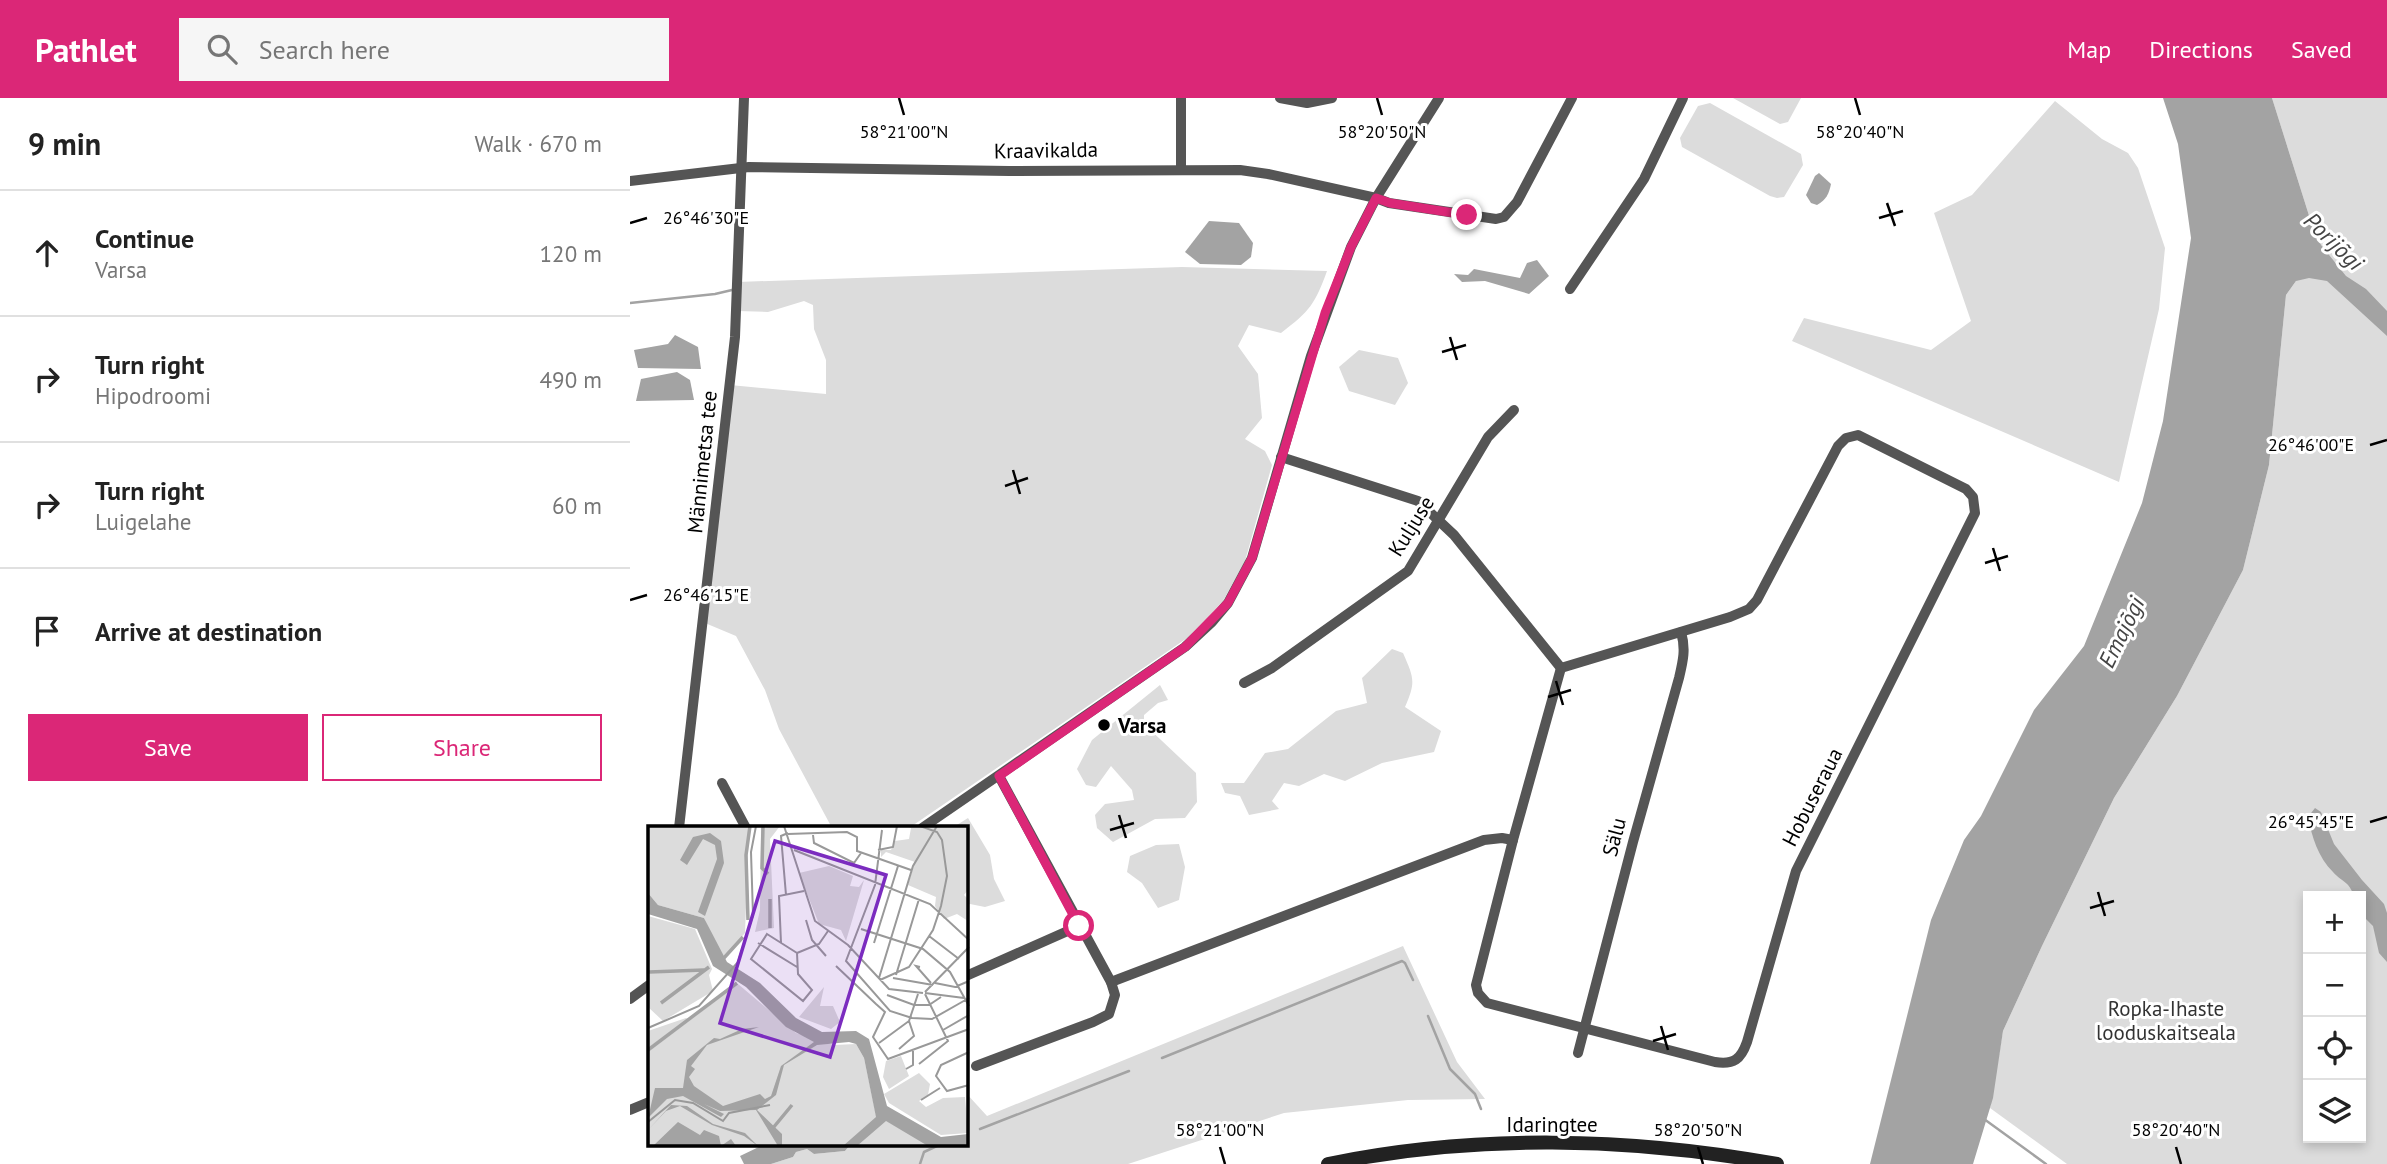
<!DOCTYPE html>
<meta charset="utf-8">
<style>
:root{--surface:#fff;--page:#f6f6f6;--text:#222;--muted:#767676;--line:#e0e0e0;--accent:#db2777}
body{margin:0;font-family:"PT Sans",sans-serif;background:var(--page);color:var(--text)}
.controls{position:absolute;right:21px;bottom:21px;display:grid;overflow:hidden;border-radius:0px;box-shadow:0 4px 10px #0003}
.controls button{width:63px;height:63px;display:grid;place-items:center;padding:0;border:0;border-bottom:2px solid var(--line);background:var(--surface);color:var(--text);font:35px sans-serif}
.stop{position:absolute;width:21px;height:21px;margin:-16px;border:5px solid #db2777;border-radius:50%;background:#fff}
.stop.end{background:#db2777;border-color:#fff;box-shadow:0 2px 7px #0008}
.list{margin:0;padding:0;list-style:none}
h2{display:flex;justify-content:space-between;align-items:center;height:91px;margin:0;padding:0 28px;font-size:30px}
h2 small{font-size:23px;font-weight:400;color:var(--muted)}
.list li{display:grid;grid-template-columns:46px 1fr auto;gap:21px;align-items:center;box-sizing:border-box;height:126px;padding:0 28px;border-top:2px solid var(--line)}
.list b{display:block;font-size:26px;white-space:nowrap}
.list p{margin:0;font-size:23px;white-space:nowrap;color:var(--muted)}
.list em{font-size:23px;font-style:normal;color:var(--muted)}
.actions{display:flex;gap:14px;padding:21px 28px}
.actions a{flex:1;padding:16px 0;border:2px solid var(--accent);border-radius:0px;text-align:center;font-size:24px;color:var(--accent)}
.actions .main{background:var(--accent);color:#fff}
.icon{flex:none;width:38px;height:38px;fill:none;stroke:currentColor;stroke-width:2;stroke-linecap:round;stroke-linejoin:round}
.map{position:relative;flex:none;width:1757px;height:1066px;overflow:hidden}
header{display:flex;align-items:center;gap:42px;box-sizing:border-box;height:98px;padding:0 35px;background:var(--accent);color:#fff}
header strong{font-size:33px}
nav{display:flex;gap:38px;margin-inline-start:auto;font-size:24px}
.search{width:490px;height:63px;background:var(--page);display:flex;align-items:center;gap:18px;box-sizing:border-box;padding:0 24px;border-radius:0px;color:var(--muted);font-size:26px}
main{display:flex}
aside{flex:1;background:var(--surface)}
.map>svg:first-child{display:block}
.green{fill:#dcdcdc;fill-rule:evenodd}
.water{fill:#a3a3a3}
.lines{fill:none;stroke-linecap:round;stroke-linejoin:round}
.stream{stroke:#a3a3a3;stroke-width:2.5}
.minor{stroke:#555;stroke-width:10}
.secondary{stroke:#222;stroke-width:14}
.route{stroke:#db2777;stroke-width:9}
.ticks{fill:none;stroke:#000;stroke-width:2.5}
.poi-dot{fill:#000;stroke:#fff;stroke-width:2.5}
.labels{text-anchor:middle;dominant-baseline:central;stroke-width:6;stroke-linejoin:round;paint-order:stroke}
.street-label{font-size:21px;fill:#000;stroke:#fff}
.poi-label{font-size:21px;font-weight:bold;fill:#000;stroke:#fff;text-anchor:start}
.park-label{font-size:21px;fill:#333;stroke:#fff}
.water-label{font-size:23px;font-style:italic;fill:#444;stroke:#fff}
.inset-river{fill:none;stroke:#a3a3a3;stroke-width:3.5}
.inset-road{fill:none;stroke:#999;stroke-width:2}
.view{fill:#7b2cbf;fill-opacity:0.15;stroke:#7b2cbf;stroke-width:3.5}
.inset-edge{fill:none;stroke:#000;stroke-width:3.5}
.ticks-label{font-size:18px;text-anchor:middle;fill:#000;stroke:#fff;stroke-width:6;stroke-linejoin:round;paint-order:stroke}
</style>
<header>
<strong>Pathlet</strong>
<div class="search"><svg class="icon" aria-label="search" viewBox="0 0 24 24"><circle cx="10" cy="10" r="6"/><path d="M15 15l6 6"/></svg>Search here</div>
<nav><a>Map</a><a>Directions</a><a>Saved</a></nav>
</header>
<main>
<aside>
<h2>9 min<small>Walk · 670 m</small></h2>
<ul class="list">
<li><svg class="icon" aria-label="ahead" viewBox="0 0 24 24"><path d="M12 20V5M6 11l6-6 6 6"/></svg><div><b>Continue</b><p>Varsa</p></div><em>120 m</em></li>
<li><svg class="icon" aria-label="right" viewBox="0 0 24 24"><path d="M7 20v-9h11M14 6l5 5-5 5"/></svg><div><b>Turn right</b><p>Hipodroomi</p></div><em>490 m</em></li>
<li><svg class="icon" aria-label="right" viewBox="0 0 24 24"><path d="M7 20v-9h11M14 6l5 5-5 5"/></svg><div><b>Turn right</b><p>Luigelahe</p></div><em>60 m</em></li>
<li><svg class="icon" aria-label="arrive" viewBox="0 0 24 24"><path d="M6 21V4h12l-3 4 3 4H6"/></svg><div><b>Arrive at destination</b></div></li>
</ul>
<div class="actions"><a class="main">Save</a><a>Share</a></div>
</aside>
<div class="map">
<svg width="1757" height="1066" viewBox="0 0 1757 1066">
<rect width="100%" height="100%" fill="#fff"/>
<g class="green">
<path d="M 1103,0 L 1171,0 L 1158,24 L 1150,26 Z"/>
<path d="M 1642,0 L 1757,0 L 1757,1066 L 1437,1066 L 1360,1010 L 1373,933 L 1412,848 L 1484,700 L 1547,598 L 1613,472 L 1639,367 L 1656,197 L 1666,183 L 1682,127 ZM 1678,798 L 1731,798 L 1731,1040 L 1678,1040 Z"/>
<path d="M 1425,3 L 1472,41 L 1498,55 L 1508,70 L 1535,150 L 1529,211 L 1489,384 L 1162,243 L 1174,220 L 1301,252 L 1341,223 L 1304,115 L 1342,97 Z"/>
<path d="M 1080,5 L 1171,56 L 1173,67 L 1154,99 L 1147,100 L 1140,98 L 1052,49 L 1050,40 L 1068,8 Z"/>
<path d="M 552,169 L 697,173 C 685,206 680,213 651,235 L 619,227 L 608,248 L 628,276 L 632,320 L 615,341 L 635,353 L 642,367 L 615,463 L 593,503 L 563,536 L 279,730 L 202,730 L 149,631 L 135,592 L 106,538 L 75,525 L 100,287 L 196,296 L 196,262 L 184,231 L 183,207 L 174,203 L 138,214 L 107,213 L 108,184 Z"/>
<path d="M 729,252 L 768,260 L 778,285 L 765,307 L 719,293 L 709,269 Z"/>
<path d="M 762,551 L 773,555 C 784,580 786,584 775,609 L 811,633 L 804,654 L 752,665 L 715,683 L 694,676 L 669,688 L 654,685 L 642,703 L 649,711 L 619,717 L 610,698 L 595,695 L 591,685 L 614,685 L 635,655 L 658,651 L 706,613 L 737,605 L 732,580 Z"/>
<path d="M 530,587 L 538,602 L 528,605 L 514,617 L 514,626 L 566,675 L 567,704 L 555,720 L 525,721 L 483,744 L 467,730 L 465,717 L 475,706 L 504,702 L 502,692 L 481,668 L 466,689 L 456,687 L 447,671 L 462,642 Z"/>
<path d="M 338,720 L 360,757 L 364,781 L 375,803 L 355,809 L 340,806 L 336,808 L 336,730 L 322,730 Z"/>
<path d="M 549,746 L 555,769 L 549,802 L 528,810 L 512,785 L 497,774 L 500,758 L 526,747 Z"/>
<path d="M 773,848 L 827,964 L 855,1001 L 778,1002 L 654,1015 L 498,1066 L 141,1066 L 163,1059 L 166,1054 L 177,1051 L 184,1056 L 215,1053 L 220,1047 L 336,1047 L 336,995 L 357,1018 Z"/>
</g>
<g class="water">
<path d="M 1533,0 L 1642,0 L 1682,127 L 1691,147 L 1716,178 L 1736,191 L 1757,213 L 1757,238 L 1697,183 L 1679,180 L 1666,183 L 1656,197 L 1639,367 L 1613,472 L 1547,598 L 1484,700 L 1412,848 L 1373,933 L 1363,1000 L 1343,1066 L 1240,1066 L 1301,822 L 1334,742 L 1351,718 L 1404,612 L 1454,548 L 1512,405 L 1533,323 L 1561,140 L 1548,46 Z"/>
<path d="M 1189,75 L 1201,86 C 1199,96 1196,102 1187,107 L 1181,105 L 1176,97 L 1185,78 Z"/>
<path d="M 579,123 L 609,125 L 623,145 L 621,159 L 611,167 L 570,166 L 555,154 Z"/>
<path d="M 907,162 L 919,178 L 899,196 L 855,183 L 832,184 L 824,176 L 838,177 L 844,171 L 890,180 L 897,165 Z"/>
<path d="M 45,237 L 68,249 L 71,271 L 8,270 L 4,252 L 38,246 Z"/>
<path d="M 47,274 L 60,282 L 64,302 L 6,303 L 11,281 Z"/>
<path d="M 1685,710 L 1691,714 L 1704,746 L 1732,782 L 1754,806 L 1757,815 L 1757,864 L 1749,855 L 1743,828 L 1731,816 L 1731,798 L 1724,798 C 1718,782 1713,785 1703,774 C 1688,759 1682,739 1678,719 Z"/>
<path d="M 133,1047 L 220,1047 L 215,1053 L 184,1056 L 177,1051 L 166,1054 L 163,1059 L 141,1066 L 114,1066 L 110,1058 Z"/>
</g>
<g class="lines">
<g class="stream">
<path d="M 0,205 L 85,196 L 102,192"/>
<path d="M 798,918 L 820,971 L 845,996 L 851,1011"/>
<path d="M 532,960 L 772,863 L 775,865 L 783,882"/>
<path d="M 1354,1021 L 1416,1066"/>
<path d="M 350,1031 L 499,973"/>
<path d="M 290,1066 L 294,1054 L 309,1047"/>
</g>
<g class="minor">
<path d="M 650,0 L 677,5 L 702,0"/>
<path d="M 551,72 L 551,0"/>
<path d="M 0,83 L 119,69 L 379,73 L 610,72 L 638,76 L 746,100 L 759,105 L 866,121 L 874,119 L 887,104 L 942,0"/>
<path d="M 940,191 L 1014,81 L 1053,0"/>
<path d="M 1228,337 L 1336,391 L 1343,399 L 1345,415 L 1166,773 L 1117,944 C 1111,961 1104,967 1085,964 L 857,905 L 848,895 L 846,887 L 883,742 L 931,570 L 1100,519 L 1119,511 L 1127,502 L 1208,348 L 1216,340 Z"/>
<path d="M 651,359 L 788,403 L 824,437 L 931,570"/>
<path d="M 614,585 L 642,570 L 778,473 L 858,339 L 884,312"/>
<path d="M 369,678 L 481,884 L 854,742 L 872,740 L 883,742"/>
<path d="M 92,685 L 116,730"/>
<path d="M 49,730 L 105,239 L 114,0"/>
<path d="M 292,730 L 555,549 L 582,524 L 598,505 L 622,460 L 681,258 L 721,149 L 746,100 L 809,0"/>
<path d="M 336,878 L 449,828"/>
<path d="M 0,901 L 19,887"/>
<path d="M 948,955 L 1003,744 L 1049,580 C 1053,563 1056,551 1051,534"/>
<path d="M 346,968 L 463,924 L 479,916 L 485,897 L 481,884"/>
<path d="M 0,1012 L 19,1004"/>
</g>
<path class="secondary" d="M 698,1066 C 844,1036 1000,1039 1147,1066"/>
</g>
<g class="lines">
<path class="route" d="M 449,828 L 369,678 L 555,549 L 598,505 L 622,460 L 695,215 L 721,149 L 746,100 L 760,105 L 837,117"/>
</g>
<path class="ticks" d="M 269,0 L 274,17M 747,0 L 752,17M 1225,0 L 1230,17M 1257,105 L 1265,128M 1249,120 L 1273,113M 0,125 L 17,120M 820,239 L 827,262M 812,254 L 836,247M 1740,347 L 1757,342M 383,372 L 390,396M 375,388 L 398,380M 1363,450 L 1370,473M 1355,465 L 1378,458M 0,502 L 17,497M 926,583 L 933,607M 918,599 L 941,592M 489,717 L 496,740M 1740,724 L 1757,719M 480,732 L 504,725M 1468,794 L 1475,818M 1460,810 L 1484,803M 1031,928 L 1038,952M 1023,943 L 1046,936M 590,1049 L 595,1066M 1068,1049 L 1073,1066M 1546,1049 L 1551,1066"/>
<circle class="poi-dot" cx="474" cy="627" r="7"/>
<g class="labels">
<g class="street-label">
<text transform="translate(416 52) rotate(-1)">Kraavikalda</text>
<text transform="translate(72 364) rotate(-84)">Männimetsa tee</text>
<text transform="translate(781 428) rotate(-58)">Kuljuse</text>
<text transform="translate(1182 699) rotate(-63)">Hobuseraua</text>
<text transform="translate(984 739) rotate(-75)">Sälu</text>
<text x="922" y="1026">Idaringtee</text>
</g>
<g class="poi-label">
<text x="488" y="627">Varsa</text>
</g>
<g class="park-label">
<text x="1536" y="910">Ropka-Ihaste<tspan x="1536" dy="24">looduskaitseala</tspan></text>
</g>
<g class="water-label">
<text transform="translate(1704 143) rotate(44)">Porijõgi</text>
<text transform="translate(1491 534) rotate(-64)">Emajõgi</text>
</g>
</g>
<g transform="translate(18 728)">
<rect width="320" height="320" fill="#fff"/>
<path d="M 0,0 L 101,0 L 97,107 L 75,132 L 56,92 L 10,79 L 0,67 ZM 132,0 L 122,13 L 126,102 L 107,106 L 112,84 L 113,2 ZM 259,0 L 320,0 L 320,64 L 316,69 L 320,73 L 320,95 L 309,88 L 296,93 L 287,80 L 288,71 L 260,59 L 267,36 L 238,26 L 233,31 L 233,24 L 243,24 L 247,15 L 261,13 L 263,2 ZM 181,40 L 205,50 L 202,60 L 211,61 L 216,54 L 198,115 L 193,104 L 171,98 L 151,47 ZM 0,90 L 47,103 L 64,143 L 61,149 L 65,165 L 15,195 L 0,181 ZM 90,158 L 148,207 L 186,219 L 208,218 L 216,232 L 228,289 L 283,320 L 0,320 L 0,226 ZM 176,161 L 172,180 L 185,180 L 192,196 L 183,203 L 151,191 ZM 38,192 L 40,193 L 0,222 L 0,205 ZM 253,230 L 261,250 L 241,263 L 235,251 L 238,235 ZM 271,247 L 282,258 L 280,269 L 271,275 L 278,281 L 295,272 L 317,271 L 320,307 L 293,309 L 241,277 L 236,268 Z" fill="#dcdcdc"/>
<path d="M 62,7 L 73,15 L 76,37 L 57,90 L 50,86 L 69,33 L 67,19 L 55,13 L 39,39 L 32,34 L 45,11 ZM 0,67 L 10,79 L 56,92 L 79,136 L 112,157 L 148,192 L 174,206 L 208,205 L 221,213 L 239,280 L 293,311 L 320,308 L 320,319 L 280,320 L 238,295 L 209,320 L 195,320 L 228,291 L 216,232 L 208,218 L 201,216 L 169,219 L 136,239 L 128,269 L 109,284 L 134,308 L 134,320 L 130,320 L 108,284 L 72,285 L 56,278 L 76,288 L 73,291 L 35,270 L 19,273 L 0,292 L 7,262 L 35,262 L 39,234 L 66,212 L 72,213 L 94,203 L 111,201 L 59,219 L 43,240 L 47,243 L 41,251 L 46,260 L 75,280 L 112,268 L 117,273 L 123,270 L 133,240 L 166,216 L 138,201 L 98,161 L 65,140 L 49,103 L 0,88 ZM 23,279 L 39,280 L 65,298 L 97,307 L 110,320 L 96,310 L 64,299 L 32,280 L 18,285 L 0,304 ZM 30,296 L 52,309 L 56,304 L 71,310 L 73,320 L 83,313 L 88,320 L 5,320 Z" fill="#a3a3a3"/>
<path class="inset-river" d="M 115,0 L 114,42 L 120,48M 122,73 L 122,102M 100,94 L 98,29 L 102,0M 75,133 L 95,111M 1,146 L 56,144M 13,177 L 61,141M 0,224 L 89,157M 125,302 L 144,279"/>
<path class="inset-road" d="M 136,0 L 167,95 L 200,119 L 241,163 L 275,167M 234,4 L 227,59 L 198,135 L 242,185 L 264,192 L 284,193 L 321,172M 140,8 L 199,6 L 209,11 L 209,25 L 263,44M 165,9 L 166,17 L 206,37 L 213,27M 146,24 L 282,78 L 321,114M 230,24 L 245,21 L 249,0M 138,69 L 133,10 L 140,7M 158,94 L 164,114 L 178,130M 213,103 L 275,123 L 302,146 L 321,180M 119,108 L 149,127 L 150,148 L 164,164 L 155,175 L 103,133 ZM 281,110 L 311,133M 110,117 L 149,141M 133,117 L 131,70 L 156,65M 226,117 L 250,40M 149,127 L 171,118 L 180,105M 188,140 L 228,178M 272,141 L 268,140 L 283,157M 248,149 L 271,73M 231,152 L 265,40 L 289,0M 245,152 L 285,159M 232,154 L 261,141 L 285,104 L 293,80 L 299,50 L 294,14 L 289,6 L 272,0M 287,157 L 307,161 L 321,155M 277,166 L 321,121M 277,167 L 316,172M 239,169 L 266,179 L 281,179 L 293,171M 228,178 L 237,186 L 225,211 L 240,233 L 321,203M 0,202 L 51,180 L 90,136 L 105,89 L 103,26 L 108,0M 295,204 L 321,189M 231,217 L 261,195 L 270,168M 251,223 L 266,210 L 261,195M 321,226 L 293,239 L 288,250 L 299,265 L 321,259M 271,238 L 300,215 L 277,168M 258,243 L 265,239 L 265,225M 273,274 L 292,262M 0,296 L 27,274 L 45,277 L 75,295 L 81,287 L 122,279"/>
<path class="view" d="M 127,15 L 238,49 L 182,231 L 72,197 Z"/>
<rect width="320" height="320" class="inset-edge"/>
</g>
<g class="ticks-label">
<text x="1230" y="40">58°20'40"N</text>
<text x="274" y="40">58°21'00"N</text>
<text x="752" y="40">58°20'50"N</text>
<text x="76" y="126">26°46'30"E</text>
<text x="1681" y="353">26°46'00"E</text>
<text x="76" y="503">26°46'15"E</text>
<text x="1681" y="730">26°45'45"E</text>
<text x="590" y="1038">58°21'00"N</text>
<text x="1068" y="1038">58°20'50"N</text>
<text x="1546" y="1038">58°20'40"N</text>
</g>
</svg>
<div class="controls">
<button>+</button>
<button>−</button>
<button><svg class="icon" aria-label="locate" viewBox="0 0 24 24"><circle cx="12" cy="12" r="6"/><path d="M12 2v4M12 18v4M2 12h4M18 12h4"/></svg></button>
<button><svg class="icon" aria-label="layers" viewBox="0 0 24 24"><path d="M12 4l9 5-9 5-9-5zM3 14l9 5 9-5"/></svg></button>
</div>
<div class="stop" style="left:449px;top:828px"></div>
<div class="stop end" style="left:837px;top:117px"></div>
</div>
</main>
